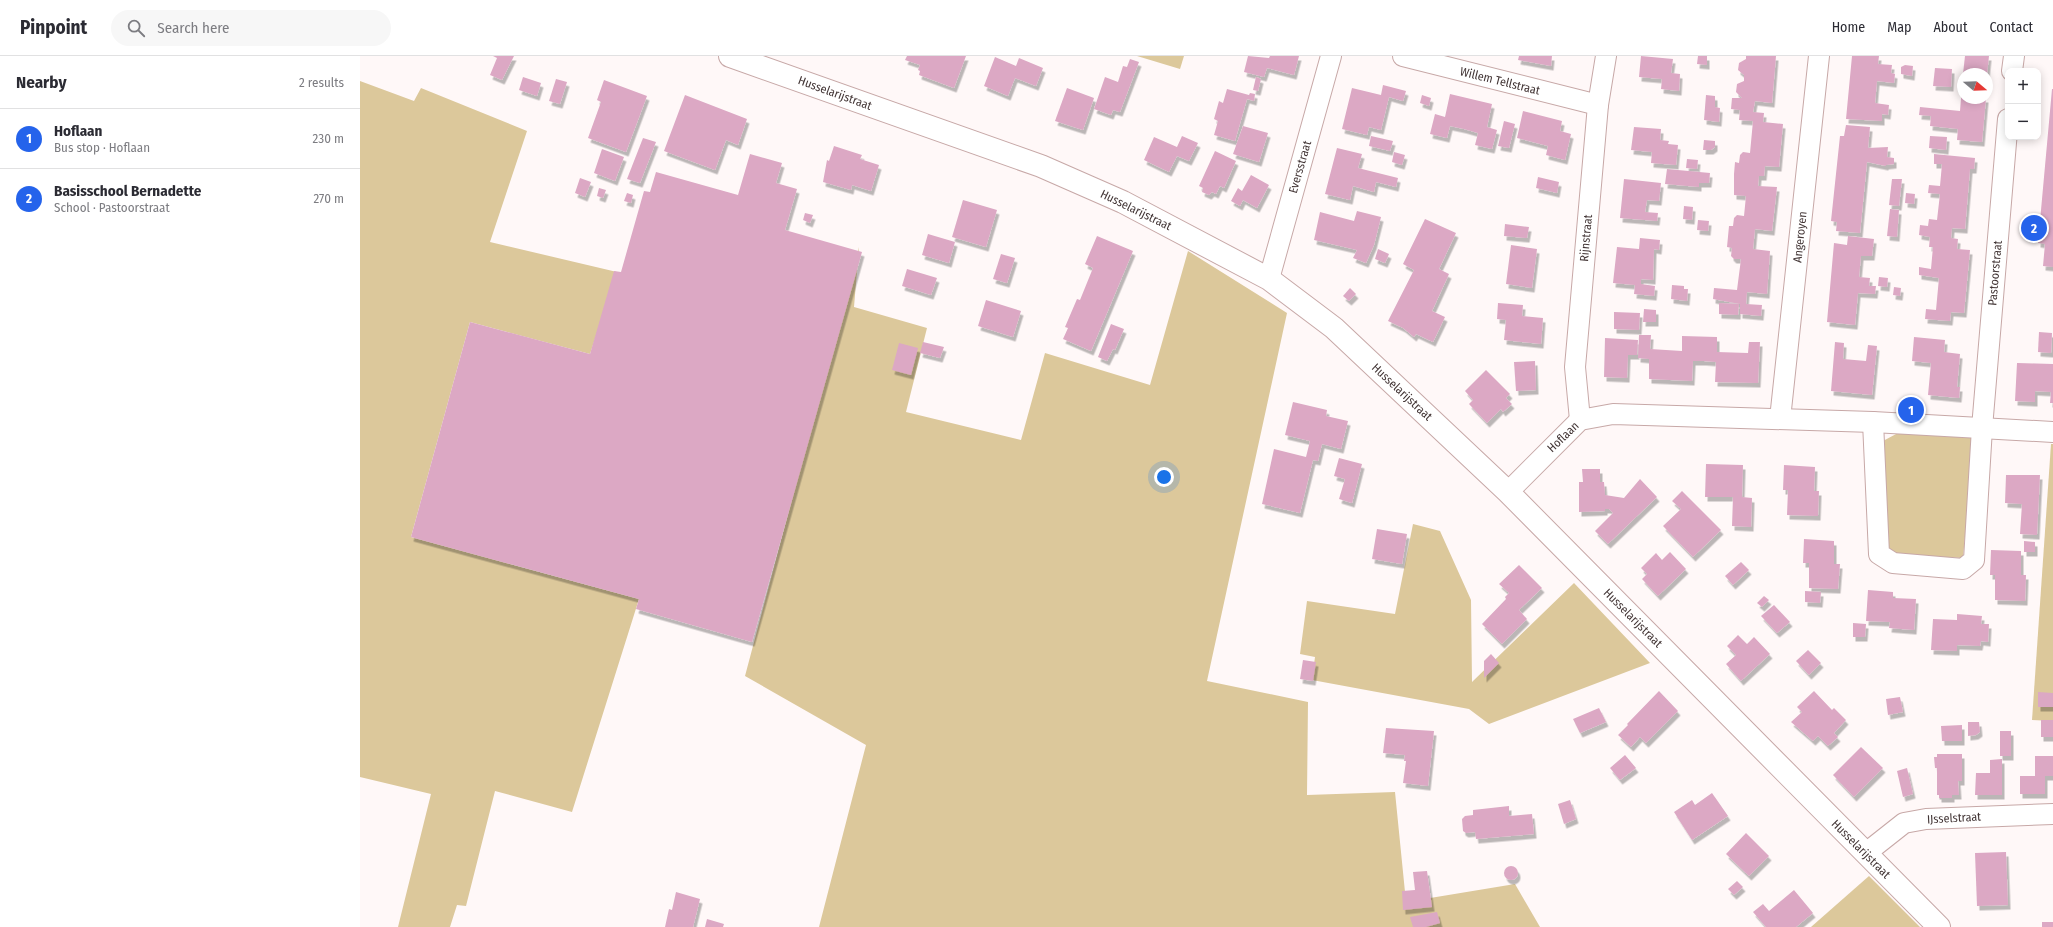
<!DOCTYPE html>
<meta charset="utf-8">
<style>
:root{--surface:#fff;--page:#f7f7f7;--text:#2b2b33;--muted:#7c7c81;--line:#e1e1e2;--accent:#2563eb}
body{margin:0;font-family:"Fira Sans Condensed",sans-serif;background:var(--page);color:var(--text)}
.controls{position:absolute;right:12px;top:12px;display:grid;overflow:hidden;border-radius:8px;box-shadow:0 2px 10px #0003}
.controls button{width:36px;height:36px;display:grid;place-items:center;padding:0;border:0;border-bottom:1px solid var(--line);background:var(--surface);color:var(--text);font:20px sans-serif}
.compass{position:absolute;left:1597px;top:12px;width:36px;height:36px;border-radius:50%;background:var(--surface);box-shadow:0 2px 10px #0003;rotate:109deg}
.you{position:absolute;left:804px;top:421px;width:14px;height:14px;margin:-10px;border:3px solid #fff;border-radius:50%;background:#1a73e8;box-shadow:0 0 0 6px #1a73e833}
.badge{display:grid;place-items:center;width:26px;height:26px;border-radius:50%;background:var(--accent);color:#fff;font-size:13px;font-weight:700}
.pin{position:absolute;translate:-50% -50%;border:2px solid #fff;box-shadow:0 1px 4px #0006}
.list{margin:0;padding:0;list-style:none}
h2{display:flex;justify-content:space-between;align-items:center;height:52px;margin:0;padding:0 16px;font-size:17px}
h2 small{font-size:13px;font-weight:400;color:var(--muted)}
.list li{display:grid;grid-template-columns:26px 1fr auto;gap:12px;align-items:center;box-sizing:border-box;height:60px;padding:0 16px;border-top:1px solid var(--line)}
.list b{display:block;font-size:15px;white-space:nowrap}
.list p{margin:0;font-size:13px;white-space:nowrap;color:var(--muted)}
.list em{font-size:13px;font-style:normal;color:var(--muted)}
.icon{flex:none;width:22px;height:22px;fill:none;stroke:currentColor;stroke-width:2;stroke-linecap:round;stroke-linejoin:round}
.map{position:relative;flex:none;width:1693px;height:871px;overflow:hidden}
header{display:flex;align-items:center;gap:24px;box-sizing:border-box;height:56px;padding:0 20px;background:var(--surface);border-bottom:1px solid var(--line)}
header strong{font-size:19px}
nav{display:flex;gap:22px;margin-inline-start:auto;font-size:14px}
.search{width:280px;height:36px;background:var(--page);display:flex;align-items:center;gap:10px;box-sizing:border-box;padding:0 14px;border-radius:22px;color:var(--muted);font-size:15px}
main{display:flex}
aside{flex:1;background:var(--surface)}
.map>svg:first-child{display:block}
.green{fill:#dcc89b}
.building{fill:#dca8c4;filter:url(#shadow)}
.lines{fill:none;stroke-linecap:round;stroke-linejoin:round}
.street-casing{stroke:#c7a8a7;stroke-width:22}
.secondary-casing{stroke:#c7a8a7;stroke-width:24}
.street{stroke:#fff;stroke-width:20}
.secondary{stroke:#fff;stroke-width:22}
.labels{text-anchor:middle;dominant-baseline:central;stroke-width:4;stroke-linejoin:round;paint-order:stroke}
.street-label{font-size:12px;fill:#423535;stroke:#fff}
</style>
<header>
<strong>Pinpoint</strong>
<div class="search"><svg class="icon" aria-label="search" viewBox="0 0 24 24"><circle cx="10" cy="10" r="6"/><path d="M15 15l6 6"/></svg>Search here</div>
<nav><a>Home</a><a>Map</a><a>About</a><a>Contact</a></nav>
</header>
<main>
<aside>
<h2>Nearby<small>2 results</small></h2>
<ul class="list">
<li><span class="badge">1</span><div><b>Hoflaan</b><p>Bus stop · Hoflaan</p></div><em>230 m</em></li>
<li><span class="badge">2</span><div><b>Basisschool Bernadette</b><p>School · Pastoorstraat</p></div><em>270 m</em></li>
</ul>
</aside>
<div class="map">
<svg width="1693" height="871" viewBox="0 0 1693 871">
<defs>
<filter id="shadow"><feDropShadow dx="2.5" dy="4.5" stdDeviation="0" flood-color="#0004"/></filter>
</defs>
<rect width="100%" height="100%" fill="#fff8f8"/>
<g class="green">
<path d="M 777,0 L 824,0 L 820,13 Z"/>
<path d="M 0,25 L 54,45 L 61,32 L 167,75 L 130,186 L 257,216 L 230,298 L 110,266 L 51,481 L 279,543 L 212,756 L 135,735 L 106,850 L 97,849 L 90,871 L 38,871 L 71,738 L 0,721 Z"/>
<path d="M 499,191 L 494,251 L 567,272 L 546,356 L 661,384 L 685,297 L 790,329 L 828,195 L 927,257 L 847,625 L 948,646 L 947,739 L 1035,736 L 1046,846 L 1155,828 L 1180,871 L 459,871 L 506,689 L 385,620 Z"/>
<path d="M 1538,377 L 1614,382 L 1603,502 L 1519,498 L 1529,493 L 1523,385 Z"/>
<path d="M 1691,388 L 1693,388 L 1693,665 L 1672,664 Z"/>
<path d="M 1053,468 L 1080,475 L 1111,544 L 1112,626 L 1214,527 L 1290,607 L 1129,668 L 1109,653 L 952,624 L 955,601 L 940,598 L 947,545 L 1035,558 Z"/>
<path d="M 1509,820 L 1560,871 L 1451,871 Z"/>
</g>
<g class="building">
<path d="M 133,0 L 154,0 L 142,24 L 130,19 L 137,2 Z"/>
<path d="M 547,0 L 606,0 L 594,32 L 559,19 L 560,15 L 558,14 L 560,9 L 545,4 Z"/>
<path d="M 888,0 L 909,2 L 910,0 L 939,0 L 934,19 L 907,12 L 904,21 L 884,16 Z"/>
<path d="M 1159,0 L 1192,0 L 1191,10 L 1158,4 Z"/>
<path d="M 1281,0 L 1313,3 L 1311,17 L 1320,18 L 1319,35 L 1301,33 L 1302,23 L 1279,21 Z"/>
<path d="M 1338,0 L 1347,0 L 1347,9 L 1337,8 Z"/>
<path d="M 1386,0 L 1416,0 L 1412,47 L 1395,45 L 1393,56 L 1404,57 L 1403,66 L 1423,68 L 1419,111 L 1405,110 L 1404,120 L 1399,120 L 1398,130 L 1417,131 L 1412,175 L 1395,173 L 1393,193 L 1410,195 L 1407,238 L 1387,236 L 1386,248 L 1402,249 L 1401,260 L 1380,258 L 1380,248 L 1353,243 L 1354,232 L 1377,234 L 1381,203 L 1374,203 L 1371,200 L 1372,192 L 1367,191 L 1369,170 L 1373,170 L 1374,162 L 1377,159 L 1384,160 L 1386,140 L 1374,139 L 1374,118 L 1375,106 L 1379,107 L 1380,99 L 1383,96 L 1390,97 L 1393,65 L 1379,64 L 1380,54 L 1371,53 L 1372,42 L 1382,42 L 1376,36 L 1377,28 L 1384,25 L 1384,19 L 1378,14 L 1379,7 L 1386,3 Z"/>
<path d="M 1492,0 L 1519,0 L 1518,8 L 1532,9 L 1531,17 L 1535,18 L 1534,27 L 1517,25 L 1515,47 L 1529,49 L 1528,59 L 1522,58 L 1522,65 L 1486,63 Z"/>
<path d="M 1605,0 L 1629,0 L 1627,18 L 1603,18 Z"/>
<path d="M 635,1 L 656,10 L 659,2 L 683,12 L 676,30 L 655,22 L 648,40 L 624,30 Z"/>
<path d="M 770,3 L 779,6 L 760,56 L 753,54 L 751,59 L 734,53 L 745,21 L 758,26 L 763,10 L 767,11 Z"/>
<path d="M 1545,9 L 1553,10 L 1552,20 L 1541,18 L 1541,11 Z"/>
<path d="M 1575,12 L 1592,13 L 1591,31 L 1573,30 Z"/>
<path d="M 163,21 L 181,27 L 177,40 L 159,34 Z"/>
<path d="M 896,21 L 901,23 L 898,35 L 893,34 Z"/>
<path d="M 196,23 L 207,26 L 200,48 L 189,45 Z"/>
<path d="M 244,24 L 287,40 L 266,96 L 228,82 L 241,46 L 237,44 Z"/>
<path d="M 1023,29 L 1046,35 L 1043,45 L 1029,41 L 1021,74 L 1009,71 L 1007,79 L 982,73 L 992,32 L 1021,39 Z"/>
<path d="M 1602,30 L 1603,42 L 1626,42 L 1622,86 L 1597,84 L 1598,73 L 1570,70 L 1571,60 L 1559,59 L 1560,51 L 1600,55 Z"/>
<path d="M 707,32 L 734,42 L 723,74 L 695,65 Z"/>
<path d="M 867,33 L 889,39 L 890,37 L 895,38 L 894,45 L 887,43 L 875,85 L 854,79 L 858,65 L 854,63 L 859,45 L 863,47 Z"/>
<path d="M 1692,33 L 1693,33 L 1693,211 L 1683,210 L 1685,188 L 1678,187 Z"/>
<path d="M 1090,38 L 1132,48 L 1127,71 L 1137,74 L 1132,93 L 1115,89 L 1118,77 L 1104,73 L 1090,70 L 1087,82 L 1070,78 L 1075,58 L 1085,61 Z"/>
<path d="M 325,39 L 387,63 L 378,89 L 366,84 L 355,114 L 304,95 Z"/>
<path d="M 1062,39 L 1071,42 L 1069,50 L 1060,47 Z"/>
<path d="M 1346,39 L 1355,40 L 1355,51 L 1360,52 L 1359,66 L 1344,64 Z"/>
<path d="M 1163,55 L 1202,65 L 1200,75 L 1211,78 L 1205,104 L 1186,99 L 1188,90 L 1157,82 Z"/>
<path d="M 1144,65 L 1155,68 L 1149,92 L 1138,90 Z"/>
<path d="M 1486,69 L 1510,71 L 1508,92 L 1528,91 L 1527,101 L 1534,102 L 1534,108 L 1526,109 L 1526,110 L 1507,106 L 1500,177 L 1476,175 L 1477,166 L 1471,165 L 1480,80 L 1484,80 Z"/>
<path d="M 883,70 L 908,77 L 899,106 L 873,98 Z"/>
<path d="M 1274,71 L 1301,73 L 1300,84 L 1309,85 L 1308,88 L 1318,89 L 1316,109 L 1291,107 L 1292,96 L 1271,94 Z"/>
<path d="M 822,80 L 838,87 L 829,105 L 817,100 L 809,116 L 784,104 L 794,81 L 817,91 Z"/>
<path d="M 1011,80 L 1033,85 L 1030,95 L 1009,90 Z"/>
<path d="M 1570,80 L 1587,81 L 1586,94 L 1569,92 Z"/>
<path d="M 283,82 L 296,86 L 280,127 L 267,123 Z"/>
<path d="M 1344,84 L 1355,85 L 1355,91 L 1351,94 L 1343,94 Z"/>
<path d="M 474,90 L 502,99 L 500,103 L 519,109 L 511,135 L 492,129 L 491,134 L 463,126 L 467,104 L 469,105 Z"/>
<path d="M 977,92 L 1002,98 L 998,112 L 1038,122 L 1036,131 L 1016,126 L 1014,136 L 993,130 L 990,144 L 965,138 Z"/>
<path d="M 242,93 L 264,101 L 255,125 L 234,117 Z"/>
<path d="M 855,95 L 876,105 L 864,132 L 860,130 L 856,138 L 852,136 L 849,139 L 842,136 L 843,132 L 839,130 Z"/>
<path d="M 1034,96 L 1045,99 L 1042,109 L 1032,106 Z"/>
<path d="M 390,98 L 422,107 L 416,127 L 437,133 L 425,174 L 502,196 L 392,586 L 276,553 L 279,543 L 51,481 L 110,266 L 230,298 L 254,215 L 261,216 L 284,135 L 290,136 L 296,116 L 378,139 Z"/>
<path d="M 1574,98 L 1615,102 L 1614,113 L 1610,113 L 1605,173 L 1592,172 L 1591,182 L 1598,183 L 1597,193 L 1610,194 L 1604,257 L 1591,256 L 1590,265 L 1565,263 L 1566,253 L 1576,254 L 1579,222 L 1559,219 L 1559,211 L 1571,213 L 1573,191 L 1569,191 L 1570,181 L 1559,179 L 1560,169 L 1568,170 L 1569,163 L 1577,164 L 1580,138 L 1568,137 L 1569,129 L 1580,130 L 1582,108 L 1574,108 Z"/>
<path d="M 1327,103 L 1338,104 L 1337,113 L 1326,112 Z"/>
<path d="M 1307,113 L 1350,117 L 1349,127 L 1339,127 L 1339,131 L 1305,128 Z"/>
<path d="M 891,119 L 909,129 L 897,152 L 883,144 L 880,150 L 871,145 L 878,132 L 882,135 Z"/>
<path d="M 1178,121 L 1199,126 L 1197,137 L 1176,132 Z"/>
<path d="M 220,122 L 231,126 L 225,141 L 215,137 Z"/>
<path d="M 1264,123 L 1301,127 L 1299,145 L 1287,144 L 1285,156 L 1298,157 L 1297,165 L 1260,162 Z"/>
<path d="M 1532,123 L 1542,123 L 1539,150 L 1529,149 Z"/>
<path d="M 239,132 L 246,134 L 243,142 L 237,140 Z"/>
<path d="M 267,137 L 273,139 L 271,147 L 264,145 Z"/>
<path d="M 1546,137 L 1555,138 L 1554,148 L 1545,147 Z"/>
<path d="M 603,144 L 637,154 L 626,191 L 592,181 Z"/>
<path d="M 1324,150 L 1333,151 L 1332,164 L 1323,163 Z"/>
<path d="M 1530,153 L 1539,154 L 1537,181 L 1527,180 Z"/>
<path d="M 997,155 L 1021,161 L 1014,189 L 1006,207 L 993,202 L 997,194 L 954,184 L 960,156 L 994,165 Z"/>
<path d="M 445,157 L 453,159 L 450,167 L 443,164 Z"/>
<path d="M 1065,163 L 1096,177 L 1079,213 L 1089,218 L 1072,255 L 1085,261 L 1073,286 L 1056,278 L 1054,281 L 1043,272 L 1028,265 L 1054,214 L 1043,208 Z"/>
<path d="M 1338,164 L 1349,165 L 1348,175 L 1337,174 Z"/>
<path d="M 1145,168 L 1169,171 L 1167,182 L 1144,180 Z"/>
<path d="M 568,178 L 595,186 L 589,207 L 562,199 Z"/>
<path d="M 737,180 L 773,195 L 731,295 L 703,283 L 708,272 L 705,271 L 717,243 L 720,244 L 733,212 L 725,208 Z"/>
<path d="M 1488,180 L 1514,183 L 1512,200 L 1501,200 L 1499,221 L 1510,222 L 1509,230 L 1516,230 L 1515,238 L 1498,237 L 1495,269 L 1467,266 L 1474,187 L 1487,189 Z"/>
<path d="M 1280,182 L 1300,184 L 1299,194 L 1294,193 L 1293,224 L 1281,223 L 1281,228 L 1295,230 L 1294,240 L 1274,238 L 1275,229 L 1253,227 L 1257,191 L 1279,193 Z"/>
<path d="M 1151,189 L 1177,193 L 1172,232 L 1146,228 Z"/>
<path d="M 1018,193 L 1029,198 L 1025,207 L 1015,203 Z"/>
<path d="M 641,198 L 655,202 L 647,227 L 633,223 Z"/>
<path d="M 547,213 L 577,222 L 571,239 L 542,230 Z"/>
<path d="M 1519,221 L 1528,222 L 1527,231 L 1518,230 Z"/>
<path d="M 1312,229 L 1324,230 L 1324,233 L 1328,233 L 1327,245 L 1311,243 Z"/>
<path d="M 1534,231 L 1541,232 L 1540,240 L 1533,239 Z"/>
<path d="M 990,232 L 996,238 L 989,245 L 983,240 Z"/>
<path d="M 626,244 L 661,255 L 653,281 L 618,270 Z"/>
<path d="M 1138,247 L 1163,249 L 1162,260 L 1183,262 L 1181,288 L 1144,284 L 1146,264 L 1137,263 Z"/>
<path d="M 1359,247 L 1379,248 L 1378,259 L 1359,258 Z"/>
<path d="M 1284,253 L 1296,254 L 1296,266 L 1283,266 Z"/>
<path d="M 1254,256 L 1280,257 L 1279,274 L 1254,273 Z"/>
<path d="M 751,268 L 764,273 L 755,294 L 753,293 L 747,305 L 738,301 Z"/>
<path d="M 1679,276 L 1692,277 L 1691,297 L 1678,296 Z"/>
<path d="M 1279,279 L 1291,279 L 1290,293 L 1322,295 L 1322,280 L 1357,281 L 1357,296 L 1388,297 L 1389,286 L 1400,286 L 1398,327 L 1355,326 L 1356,306 L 1344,305 L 1333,305 L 1332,325 L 1289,323 L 1289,303 L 1278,302 Z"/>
<path d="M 1554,281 L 1585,284 L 1584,296 L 1600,298 L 1597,331 L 1600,331 L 1599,342 L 1568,339 L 1571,307 L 1552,305 Z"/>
<path d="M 1245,282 L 1278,284 L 1277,299 L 1268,299 L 1267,322 L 1244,321 Z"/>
<path d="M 563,286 L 584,291 L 580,302 L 560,297 Z"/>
<path d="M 1475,286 L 1484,287 L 1483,303 L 1506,305 L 1508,289 L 1517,290 L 1512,339 L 1471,335 Z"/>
<path d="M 539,287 L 558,292 L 551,319 L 532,314 Z"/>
<path d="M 1175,305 L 1176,334 L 1156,335 L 1154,306 Z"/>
<path d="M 1657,307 L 1693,308 L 1693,347 L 1690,347 L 1691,336 L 1675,335 L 1675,346 L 1655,345 Z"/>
<path d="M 1126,314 L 1150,338 L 1146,342 L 1152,348 L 1143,356 L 1141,353 L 1127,367 L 1109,348 L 1113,344 L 1105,335 Z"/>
<path d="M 933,346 L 967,354 L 966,360 L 988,365 L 981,393 L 962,388 L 958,405 L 953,404 L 940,457 L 902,448 L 914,393 L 946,401 L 950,385 L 925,379 Z"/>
<path d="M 979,402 L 1002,408 L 992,447 L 979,443 L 985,423 L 974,420 Z"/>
<path d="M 1346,408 L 1383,409 L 1382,441 L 1392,442 L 1391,471 L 1372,470 L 1373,441 L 1345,441 Z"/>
<path d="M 1424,409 L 1455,411 L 1454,435 L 1459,435 L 1458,460 L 1427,459 L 1428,434 L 1423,434 Z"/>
<path d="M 1222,413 L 1240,413 L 1240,426 L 1244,426 L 1245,439 L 1264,442 L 1280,423 L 1297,441 L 1248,488 L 1235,475 L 1253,457 L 1249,453 L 1245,453 L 1245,455 L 1219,456 L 1219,426 L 1223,426 Z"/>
<path d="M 1646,419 L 1680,419 L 1677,479 L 1660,478 L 1662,448 L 1645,447 Z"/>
<path d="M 1322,435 L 1361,474 L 1333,501 L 1303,470 L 1321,453 L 1312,445 Z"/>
<path d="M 1017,473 L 1047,478 L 1042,508 L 1012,503 Z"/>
<path d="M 1444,483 L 1474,485 L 1474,508 L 1480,508 L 1478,533 L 1449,532 L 1449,507 L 1443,507 Z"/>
<path d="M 1664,485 L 1675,486 L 1675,496 L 1664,496 Z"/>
<path d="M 1631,494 L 1661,495 L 1661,519 L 1666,519 L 1665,545 L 1635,544 L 1635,519 L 1630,519 Z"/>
<path d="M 1310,496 L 1326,513 L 1298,540 L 1282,523 L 1287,518 L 1281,512 L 1296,497 L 1302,504 Z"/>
<path d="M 1381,506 L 1389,514 L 1373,529 L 1365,520 Z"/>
<path d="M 1159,509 L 1182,532 L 1159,554 L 1167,563 L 1142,588 L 1122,568 L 1146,543 L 1145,541 L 1149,537 L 1139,528 Z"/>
<path d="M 1508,534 L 1533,536 L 1533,542 L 1556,543 L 1554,574 L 1529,572 L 1530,566 L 1506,565 Z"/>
<path d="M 1445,535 L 1461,536 L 1460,547 L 1445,546 Z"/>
<path d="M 1404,540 L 1409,544 L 1402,551 L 1397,547 Z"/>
<path d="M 1414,549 L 1430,566 L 1417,577 L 1401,560 Z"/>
<path d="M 1597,558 L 1622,560 L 1621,568 L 1629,568 L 1628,586 L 1621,585 L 1620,590 L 1597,589 L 1597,595 L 1571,594 L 1573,563 L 1597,564 Z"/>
<path d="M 1493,567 L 1506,568 L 1505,581 L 1493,581 Z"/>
<path d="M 1378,579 L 1387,588 L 1394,581 L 1410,598 L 1381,625 L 1366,608 L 1376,599 L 1367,590 Z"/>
<path d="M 1448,594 L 1461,607 L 1449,619 L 1436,605 Z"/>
<path d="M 1131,598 L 1139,607 L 1124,622 L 1124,605 Z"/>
<path d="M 943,604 L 956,606 L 953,625 L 940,623 Z"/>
<path d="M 1299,635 L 1318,655 L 1286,687 L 1280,681 L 1271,691 L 1258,679 L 1268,669 L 1267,668 Z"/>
<path d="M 1454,635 L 1472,654 L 1474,652 L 1486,664 L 1474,677 L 1478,681 L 1468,690 L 1458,680 L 1453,685 L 1431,666 L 1442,656 L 1437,651 Z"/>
<path d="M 1678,636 L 1693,637 L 1693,651 L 1678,651 Z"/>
<path d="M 1540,641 L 1543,656 L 1528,659 L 1526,643 Z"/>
<path d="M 1239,652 L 1246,666 L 1220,677 L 1213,663 Z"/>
<rect x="1681" y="664" width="12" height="17"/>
<path d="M 1608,666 L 1619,666 L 1620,676 L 1616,679 L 1608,680 Z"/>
<path d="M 1602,669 L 1602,685 L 1582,685 L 1581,670 Z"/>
<path d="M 1026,672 L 1074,675 L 1068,730 L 1043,727 L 1046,705 L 1044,705 L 1045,699 L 1023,697 Z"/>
<rect x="1640" y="675" width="11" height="25"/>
<path d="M 1501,691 L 1523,712 L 1494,741 L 1473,719 Z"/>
<path d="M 1577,698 L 1602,698 L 1602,725 L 1598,725 L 1599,739 L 1592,739 L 1592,742 L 1579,742 L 1579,739 L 1577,739 L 1577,712 L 1575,712 L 1574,701 L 1577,701 Z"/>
<path d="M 1265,699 L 1276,712 L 1260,724 L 1250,712 Z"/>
<path d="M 1675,700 L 1693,700 L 1693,720 L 1685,720 L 1685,738 L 1660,738 L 1660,720 L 1675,720 Z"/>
<path d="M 1642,703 L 1642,739 L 1615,739 L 1616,717 L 1630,717 L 1630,704 Z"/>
<path d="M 1547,712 L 1553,738 L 1543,741 L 1537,715 Z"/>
<path d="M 1352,737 L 1368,760 L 1332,784 L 1314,756 L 1332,744 L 1335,749 Z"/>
<path d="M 1210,744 L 1216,763 L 1204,768 L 1198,748 Z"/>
<path d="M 1149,750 L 1149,760 L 1172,758 L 1174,778 L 1116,783 L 1115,776 L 1106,777 L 1103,775 L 1102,763 L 1105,760 L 1113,759 L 1113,754 Z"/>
<path d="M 1386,777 L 1409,800 L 1389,820 L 1366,798 Z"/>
<path d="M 1646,796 L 1648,849 L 1617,850 L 1615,797 Z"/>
<circle cx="1151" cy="817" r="7"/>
<path d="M 1067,815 L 1072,851 L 1043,854 L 1042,835 L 1055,834 L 1053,816 Z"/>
<path d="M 1377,825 L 1383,831 L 1374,839 L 1368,833 Z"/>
<path d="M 1434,834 L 1453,857 L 1436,871 L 1406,871 L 1393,856 L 1403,848 L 1409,855 Z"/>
<path d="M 316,836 L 340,843 L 333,871 L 305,871 L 309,853 L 312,854 Z"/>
<path d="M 1077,856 L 1080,867 L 1066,871 L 1053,871 L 1050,861 Z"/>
<path d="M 347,863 L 364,868 L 363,871 L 345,871 Z"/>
<rect x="1682" y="866" width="11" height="5"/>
</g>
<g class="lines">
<g class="street-casing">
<g id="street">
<path d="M 1043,0 L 1238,49"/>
<path d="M 1652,15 L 1654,0"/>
<path d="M 909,223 L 971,0"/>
<path d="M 1420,363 L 1459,0"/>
<path d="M 1220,364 L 1215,311 L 1238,49 L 1246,0"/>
<path d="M 1513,366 L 1519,498 L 1533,507 L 1603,513 L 1614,504 L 1622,372 L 1648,63"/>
<path d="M 1148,436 L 1220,364 L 1253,358 L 1513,366 L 1693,376"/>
<path d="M 1506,797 L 1544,767 L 1566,763 L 1693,758"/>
</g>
</g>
<g class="secondary-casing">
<path id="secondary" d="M 370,0 L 681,110 L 763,146 L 909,223 L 974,272 L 1148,436 L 1579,871"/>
</g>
<use href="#street" class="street"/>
<use href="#secondary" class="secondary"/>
</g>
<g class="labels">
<g class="street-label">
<text transform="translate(1140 25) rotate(14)">Willem Tellstraat</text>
<text transform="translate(475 37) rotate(20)">Husselarijstraat</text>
<text transform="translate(940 111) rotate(-74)">Eversstraat</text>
<text transform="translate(776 154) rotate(26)">Husselarijstraat</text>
<text transform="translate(1440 181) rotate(-84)">Angeroyen</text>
<text transform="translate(1226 182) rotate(-85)">Rijnstraat</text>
<text transform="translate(1635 217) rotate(-85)">Pastoorstraat</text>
<text transform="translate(1042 336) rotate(43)">Husselarijstraat</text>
<text transform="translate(1203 381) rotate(-44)">Hoflaan</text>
<text transform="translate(1273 562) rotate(45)">Husselarijstraat</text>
<text transform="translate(1594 762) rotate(-3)">IJsselstraat</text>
<text transform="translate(1501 793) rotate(45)">Husselarijstraat</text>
</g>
</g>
</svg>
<div class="controls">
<button>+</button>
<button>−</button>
</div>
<svg class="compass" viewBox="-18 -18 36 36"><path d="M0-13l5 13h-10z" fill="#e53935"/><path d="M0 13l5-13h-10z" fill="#7c7c81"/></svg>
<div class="you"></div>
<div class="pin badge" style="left:1551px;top:354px">1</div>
<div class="pin badge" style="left:1674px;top:172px">2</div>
</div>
</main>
